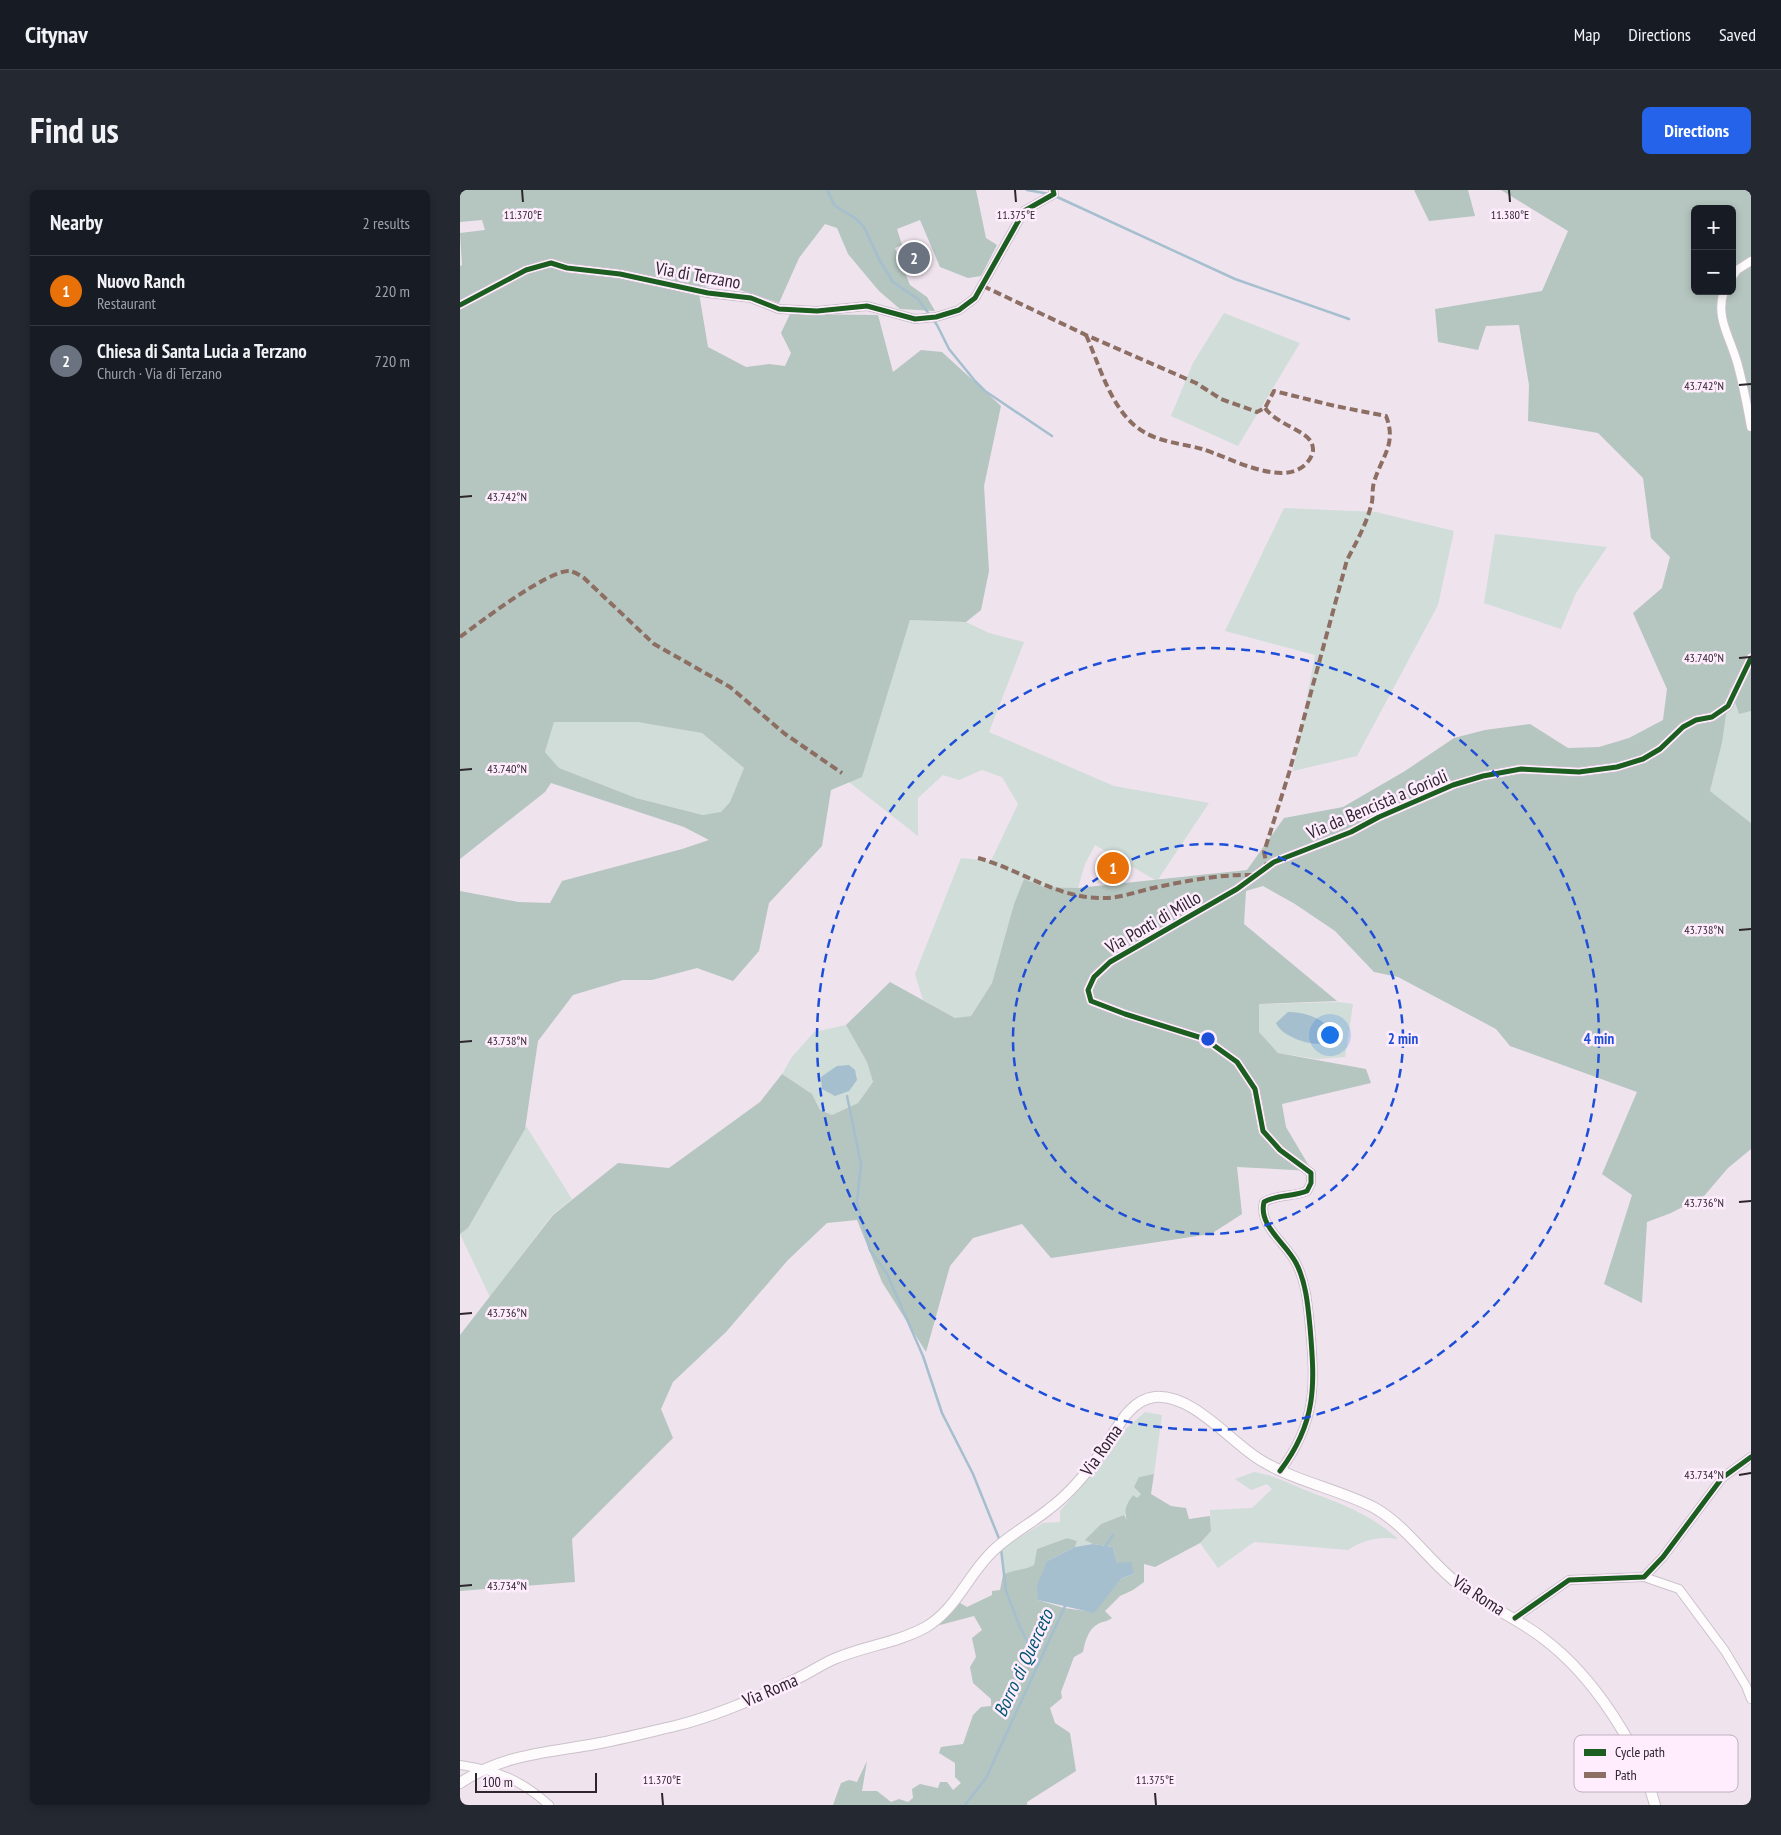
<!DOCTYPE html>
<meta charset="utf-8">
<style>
:root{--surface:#171b24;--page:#242831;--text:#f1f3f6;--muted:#9ea1a6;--line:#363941;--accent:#2563eb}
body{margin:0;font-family:"PT Sans Narrow",sans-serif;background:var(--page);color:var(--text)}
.controls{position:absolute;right:15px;top:15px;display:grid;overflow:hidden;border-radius:8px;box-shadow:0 2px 8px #0003}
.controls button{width:45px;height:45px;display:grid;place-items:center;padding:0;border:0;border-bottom:1px solid var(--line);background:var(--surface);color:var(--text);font:25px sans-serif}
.scale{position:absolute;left:15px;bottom:12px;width:122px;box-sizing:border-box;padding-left:5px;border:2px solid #2e262e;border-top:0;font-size:14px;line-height:18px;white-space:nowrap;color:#2e262e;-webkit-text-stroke:4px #ffedfe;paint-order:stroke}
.you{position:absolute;left:869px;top:844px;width:18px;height:18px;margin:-12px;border:4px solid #fff;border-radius:50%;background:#1a73e8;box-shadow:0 0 0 8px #1a73e833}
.badge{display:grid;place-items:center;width:32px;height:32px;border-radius:50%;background:var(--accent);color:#fff;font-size:16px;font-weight:700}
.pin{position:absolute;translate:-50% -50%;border:2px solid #fff;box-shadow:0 1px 5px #0006}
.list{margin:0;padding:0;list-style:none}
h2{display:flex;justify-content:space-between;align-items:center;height:65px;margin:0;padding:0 20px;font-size:21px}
h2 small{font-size:16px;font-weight:400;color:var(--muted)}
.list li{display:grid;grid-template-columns:32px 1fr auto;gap:15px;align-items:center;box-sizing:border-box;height:70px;padding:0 20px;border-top:1px solid var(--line)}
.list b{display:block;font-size:19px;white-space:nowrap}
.list p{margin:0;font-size:16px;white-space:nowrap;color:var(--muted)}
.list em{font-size:16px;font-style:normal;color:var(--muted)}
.map{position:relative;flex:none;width:1291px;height:1615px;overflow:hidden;border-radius:8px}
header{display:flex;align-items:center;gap:30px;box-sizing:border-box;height:70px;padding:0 25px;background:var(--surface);border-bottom:1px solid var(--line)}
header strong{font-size:24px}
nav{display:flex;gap:28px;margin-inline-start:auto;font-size:18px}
.intro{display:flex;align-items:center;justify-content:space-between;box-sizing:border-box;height:120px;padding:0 30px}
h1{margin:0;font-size:35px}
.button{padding:12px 22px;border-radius:8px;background:var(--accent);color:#fff;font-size:18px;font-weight:700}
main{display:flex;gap:30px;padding:0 30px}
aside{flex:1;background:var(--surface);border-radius:8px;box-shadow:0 2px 8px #0003}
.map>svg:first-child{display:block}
.green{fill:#d0ddd8}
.forest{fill:#b5c5bf;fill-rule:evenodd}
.water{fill:#a5bfcf}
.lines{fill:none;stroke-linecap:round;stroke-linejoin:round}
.stream{stroke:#a5bfcf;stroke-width:2.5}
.minor-casing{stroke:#cbc2cb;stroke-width:10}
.major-casing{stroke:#cbc2cb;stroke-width:12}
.minor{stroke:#fdfbfc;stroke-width:8}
.major{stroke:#fdfbfc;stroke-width:10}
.quiet{stroke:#8d6e63;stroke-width:4;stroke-dasharray:8 4;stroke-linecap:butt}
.cycleway-casing{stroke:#ffedfe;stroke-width:8}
.cycleway{stroke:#1b5e20;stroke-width:5}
.ticks{fill:none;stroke:#2e262e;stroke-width:2}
.ring{fill:none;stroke:#1d4ed8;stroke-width:2.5;stroke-dasharray:9 6}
.labels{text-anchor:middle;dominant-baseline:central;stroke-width:5;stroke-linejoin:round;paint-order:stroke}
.street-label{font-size:18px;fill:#2e262e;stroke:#ffedfe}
.water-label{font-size:19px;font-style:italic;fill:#005671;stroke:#ffedfe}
.key{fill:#ffedfe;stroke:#c0b1c0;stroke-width:1}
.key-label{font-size:14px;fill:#2e262e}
.ticks-label{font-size:12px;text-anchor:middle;fill:#2e262e;stroke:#ffedfe;stroke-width:5;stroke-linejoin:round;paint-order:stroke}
.centre{fill:#1d4ed8;stroke:#ffedfe;stroke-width:2.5}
.ring-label{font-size:15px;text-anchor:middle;font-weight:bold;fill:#1d4ed8;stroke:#ffedfe;stroke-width:5;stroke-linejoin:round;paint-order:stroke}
</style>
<header>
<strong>Citynav</strong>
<nav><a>Map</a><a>Directions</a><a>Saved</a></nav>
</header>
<div class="intro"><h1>Find us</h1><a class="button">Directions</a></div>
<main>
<aside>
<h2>Nearby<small>2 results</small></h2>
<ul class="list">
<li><span class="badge" style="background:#e8710a">1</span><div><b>Nuovo Ranch</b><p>Restaurant</p></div><em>220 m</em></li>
<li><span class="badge" style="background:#6b7280">2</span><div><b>Chiesa di Santa Lucia a Terzano</b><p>Church · Via di Terzano</p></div><em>720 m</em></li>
</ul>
</aside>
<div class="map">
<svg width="1291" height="1615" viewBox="0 0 1291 1615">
<rect width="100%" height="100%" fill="#efe3ee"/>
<g class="green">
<path d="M 764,123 L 840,153 L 778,256 L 711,226 L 733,173 Z"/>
<path d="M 824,318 L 916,322 L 994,341 L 978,415 L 897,566 L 833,581 L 855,465 L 765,441 Z"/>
<path d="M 1035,344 L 1147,357 L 1116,403 L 1101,439 L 1024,413 Z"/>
<path d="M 450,430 L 506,432 L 529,443 L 564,452 L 529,542 L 654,596 L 749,613 L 697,691 L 635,655 L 625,674 L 618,698 L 584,697 L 564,689 L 554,714 L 532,793 L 511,826 L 495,828 L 463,810 L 455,784 L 501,668 L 531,671 L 558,614 L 542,587 L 522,580 L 499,590 L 483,585 L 458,608 L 458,646 L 389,592 L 402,586 Z"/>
<path d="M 1270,495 L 1279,523 L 1291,521 L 1291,633 L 1250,601 L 1262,553 Z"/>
<path d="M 177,531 L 242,543 L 284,578 L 270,612 L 260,623 L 244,625 L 176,608 L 99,578 L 85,562 L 94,532 Z"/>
<path d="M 878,812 L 893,814 L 885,867 L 857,869 L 818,863 L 799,842 L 799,814 Z"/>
<path d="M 386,835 L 407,872 L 413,892 L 398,913 L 372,925 L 360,920 L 352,904 L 322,884 L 332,867 L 354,842 Z"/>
<path d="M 66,936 L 112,1009 L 92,1025 L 30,1107 L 0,1044 L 8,1038 Z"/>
<path d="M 685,1222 L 702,1225 L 694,1284 L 679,1287 L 682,1303 L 677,1308 L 673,1305 L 667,1313 L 665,1325 L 641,1334 L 626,1350 L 633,1354 L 615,1357 L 617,1351 L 606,1348 L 577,1359 L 574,1375 C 563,1381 554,1379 543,1385 L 541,1359 L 583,1333 L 600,1332 L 600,1321 L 622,1296 L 661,1243 Z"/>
<path d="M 794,1282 C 813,1285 828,1293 845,1300 C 879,1313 911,1324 938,1349 C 921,1346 902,1350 888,1360 L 794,1352 L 758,1378 L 740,1353 L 751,1341 L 750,1320 L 792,1318 L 812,1299 L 807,1294 L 791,1300 L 775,1289 Z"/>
</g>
<g class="forest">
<path d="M 0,0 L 516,0 L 526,48 L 537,55 L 521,86 L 508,88 L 480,77 L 460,30 L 437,39 L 442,55 L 435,58 L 450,95 L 467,107 L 475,121 L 440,119 L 419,101 L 388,64 L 377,38 L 365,34 L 339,68 L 319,113 L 265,95 L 238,97 L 248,157 L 286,177 L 309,174 L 325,176 L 331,163 L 321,143 L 330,124 L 418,125 L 433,182 L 461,160 L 482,162 L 541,216 L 524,296 L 529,381 L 521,420 L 506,432 L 450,430 L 402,587 L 371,600 L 362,656 L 309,713 L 299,761 L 273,791 L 237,778 L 192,790 L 163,790 L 113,805 L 78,851 L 65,939 L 8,1038 L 0,1044 L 0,701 L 58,712 L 90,713 L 102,691 L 222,659 L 249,650 L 224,637 L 91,593 L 85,602 L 0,669 L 0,76 L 2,75 L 0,43 L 25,40 L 22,30 L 0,32 ZM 94,532 L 178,532 L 242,543 L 284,578 L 270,612 L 261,622 L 243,625 L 176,608 L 99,578 L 85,562 Z"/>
<path d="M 954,0 L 1008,0 L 1015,26 L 969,31 Z"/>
<path d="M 1041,0 L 1291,0 L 1291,521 L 1279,524 L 1270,497 L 1262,553 L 1250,601 L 1291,633 L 1291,959 L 1268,978 L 1244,1006 L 1211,1023 L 1187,1032 L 1182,1113 L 1144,1094 L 1172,1005 L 1142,984 L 1177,902 L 1050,856 L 1036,839 L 938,787 L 914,782 L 875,741 L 835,714 L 803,696 L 786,701 L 784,734 L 877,811 L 799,814 L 799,842 L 818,863 L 906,879 L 911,893 L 822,914 L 826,937 L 852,981 L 777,977 L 782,1024 L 751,1044 L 591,1068 L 562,1034 L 513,1048 L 490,1076 L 466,1162 L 422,1092 L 397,1030 L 367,1033 L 328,1070 L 266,1142 L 213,1192 L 201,1219 L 213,1248 L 112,1349 L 115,1392 L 0,1401 L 0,1145 L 93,1025 L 158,973 L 209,978 L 300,912 L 322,884 L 352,904 L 360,920 L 372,925 L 398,913 L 413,892 L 407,872 L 386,835 L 430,792 L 495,828 L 511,826 L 532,793 L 554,714 L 564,689 L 584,697 L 618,698 L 787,680 L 824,628 L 883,617 L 945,581 L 994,548 L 1025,540 L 1070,534 L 1108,558 L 1139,557 L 1169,548 L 1203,530 L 1207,499 L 1173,423 L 1202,398 L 1210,367 L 1191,348 L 1183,288 L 1138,243 L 1068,231 L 1069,195 L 1059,135 L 1026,136 L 1018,160 L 978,152 L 975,119 L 1082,101 L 1108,41 ZM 1235,19 L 1272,19 L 1272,101 L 1235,101 Z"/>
<path d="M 694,1284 L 691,1304 L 711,1316 L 726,1318 L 729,1329 L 750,1326 L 751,1341 L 740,1353 L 695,1377 L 684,1374 L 684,1392 L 673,1400 L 660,1406 L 645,1421 L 652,1428 C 647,1432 643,1431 638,1434 C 628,1439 625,1452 623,1462 L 614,1467 L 601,1502 L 602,1508 L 590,1518 L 595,1533 L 610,1543 L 616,1581 L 567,1612 L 567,1615 L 373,1615 L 381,1593 L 389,1590 L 397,1592 L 407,1571 L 402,1601 L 417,1601 L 431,1612 L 439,1609 L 448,1612 L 453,1608 L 452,1599 L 460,1594 L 478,1598 L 480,1592 L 487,1592 L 493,1600 L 501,1593 L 495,1587 L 495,1573 L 479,1563 L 481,1557 L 503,1554 L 513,1525 L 521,1517 L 531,1516 L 531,1509 L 513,1493 L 510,1477 L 516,1467 L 512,1448 L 522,1440 L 514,1426 L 480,1435 L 482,1425 L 495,1410 L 507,1417 L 532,1405 L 532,1401 L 540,1400 L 543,1385 C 554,1379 563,1381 574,1375 L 577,1359 L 607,1348 L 617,1351 L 615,1357 L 587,1371 L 578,1410 L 604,1418 L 634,1422 L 662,1388 L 674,1384 L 657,1373 L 653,1357 L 633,1354 L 625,1350 L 641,1334 L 664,1325 L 667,1330 C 663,1320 667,1313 673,1305 L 677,1308 L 681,1304 L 674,1297 L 679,1287 Z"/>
</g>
<g class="water">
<path d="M 828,822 C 844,821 869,830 874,846 C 871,848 868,852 865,853 C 851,857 821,846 816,833 Z"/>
<path d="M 389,875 L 395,880 L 397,890 L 389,901 L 375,906 L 362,899 L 361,887 L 377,876 Z"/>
<path d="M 633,1354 L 653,1357 L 657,1373 L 671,1372 L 674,1384 L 662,1388 L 634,1423 L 578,1410 L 577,1396 L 587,1371 L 615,1357 Z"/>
</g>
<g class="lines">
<g class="stream">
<path d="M 367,0 L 375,16 L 395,28 L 404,37 L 420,71 L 433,92 L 458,109 L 477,135 L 489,159 L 515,191 L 525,201 L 592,246"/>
<path d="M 567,0 L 590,4"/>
<path d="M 595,6 L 775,89 L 889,129"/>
<path d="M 387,906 L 401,974 L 397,1012 L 410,1060 L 427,1084 L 463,1166 L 482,1223 L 513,1284 L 540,1351"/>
<path d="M 645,1357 L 653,1345"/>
<path d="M 541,1359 L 546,1401 L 560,1437 L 579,1475"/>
<path d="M 505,1615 L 526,1588 L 605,1416"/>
</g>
<g class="minor-casing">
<g id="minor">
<path d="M 1272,87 L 1277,80 L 1291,71"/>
<path d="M 1264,101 C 1255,127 1270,147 1277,172 C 1283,193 1287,215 1291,237"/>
<path d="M 0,115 L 66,80 L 91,73 L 107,78 L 160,84 L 248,103 L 291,108 L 319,119 L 357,121 L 407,116 L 455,129 L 476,127 L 499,120 L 515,108 L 564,21 L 594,4 L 593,0"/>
<path d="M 820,1281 C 857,1232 855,1195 850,1137 C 848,1116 846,1092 836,1073 C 826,1053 798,1036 804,1012 C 818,1004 833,1007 847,1001 L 851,993 L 851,983 L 820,960 L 803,941 L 795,899 L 777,872 L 745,849 L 665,824 L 631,811 L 628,800 L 634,787 L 650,772 L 777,699 L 814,672 L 891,642 L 919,627 L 993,595 L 1023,586 L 1061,579 L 1119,582 L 1157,577 L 1183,569 L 1200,559 L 1223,537 L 1236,530 L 1252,527 L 1268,516 L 1291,468"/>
<path d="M 1184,1387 L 1219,1399 L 1265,1461 L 1286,1496 L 1291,1509"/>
<path d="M 1055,1428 L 1109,1390 L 1184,1387 L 1203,1367 L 1262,1288 L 1291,1267"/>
<path d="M 0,1575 C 38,1581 60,1589 89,1615"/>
</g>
</g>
<g class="major-casing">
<path id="major" d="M 0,1593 C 44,1564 85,1563 135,1554 C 162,1549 189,1542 215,1536 C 256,1526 297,1508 334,1490 C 348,1484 360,1475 374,1469 C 404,1456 437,1453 466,1437 C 497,1419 509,1382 535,1359 C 551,1344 572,1333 589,1319 C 609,1304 626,1284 640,1264 C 655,1244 667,1210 695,1207 C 734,1204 771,1253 802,1271 C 837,1292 878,1299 913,1317 C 948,1336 970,1374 1002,1397 C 1028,1417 1059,1429 1084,1449 C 1133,1486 1179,1556 1195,1615"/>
</g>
<use href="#minor" class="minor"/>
<use href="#major" class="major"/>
<g class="quiet">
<path d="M 523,96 L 626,145 L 736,193 L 761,209 L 797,222 L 805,218 L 814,201 L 875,216 L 926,226 C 937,254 922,266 914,292 C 912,299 913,306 912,312 C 907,333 897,351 887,370 L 829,583 L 804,662 L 807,676"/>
<path d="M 626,145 C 640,176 652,224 684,242 C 700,252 724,254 742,259 C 769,267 822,298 846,274 C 851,268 855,262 852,254 C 848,241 816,234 805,218"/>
<path d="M 0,447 C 19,433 89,379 110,381 C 114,382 120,385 124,388 L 194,454 L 270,497 L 325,544 L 382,583"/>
<path d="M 518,668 C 559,679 597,708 640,708 C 658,709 675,702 693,698 C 725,691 761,684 794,685"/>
</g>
<g class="cycleway-casing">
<g id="cycleway">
<path d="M 0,115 L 66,80 L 91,73 L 107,78 L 160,84 L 248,103 L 291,108 L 319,119 L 357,121 L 407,116 L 455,129 L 476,127 L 499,120 L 515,108 L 564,21 L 594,4 L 593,0"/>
<path d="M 820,1281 C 857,1232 855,1195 850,1137 C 848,1116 846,1092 836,1073 C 826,1053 798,1036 804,1012 C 818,1004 833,1007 847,1001 L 851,993 L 851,983 L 820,960 L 803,941 L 795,899 L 777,872 L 745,849 L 665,824 L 631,811 L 628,800 L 634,787 L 650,772 L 777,699 L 814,672 L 891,642 L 919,627 L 993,595 L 1023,586 L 1061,579 L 1119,582 L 1157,577 L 1183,569 L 1200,559 L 1223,537 L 1236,530 L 1252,527 L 1268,516 L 1291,468"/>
<path d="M 1055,1428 L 1109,1390 L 1184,1387 L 1203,1367 L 1262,1288 L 1291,1267"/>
</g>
</g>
<use href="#cycleway" class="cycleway"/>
</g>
<path class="ticks" d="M 62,0 L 63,12M 555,0 L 556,12M 1049,0 L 1050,12M 1279,195 L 1291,194M 0,307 L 12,306M 1279,468 L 1291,467M 0,580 L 12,579M 1279,740 L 1291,739M 0,852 L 12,851M 1279,1012 L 1291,1011M 0,1124 L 12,1123M 1279,1285 L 1291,1283M 0,1396 L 12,1395M 202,1603 L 203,1615M 695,1603 L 696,1615"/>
<g class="ring">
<circle cx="748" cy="849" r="195"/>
<circle cx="748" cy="849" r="391"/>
</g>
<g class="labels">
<g class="street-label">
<text transform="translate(238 85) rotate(10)">Via di Terzano</text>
<text transform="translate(917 614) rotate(-23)">Via da Bencistà a Gorioli</text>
<text transform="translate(693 732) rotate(-30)">Via Ponti di Millo</text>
<text transform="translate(641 1260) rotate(-55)">Via Roma</text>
<text transform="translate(1019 1405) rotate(33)">Via Roma</text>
<text transform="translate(310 1500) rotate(-23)">Via Roma</text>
</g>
<g class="water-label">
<text transform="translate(563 1473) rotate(-65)">Borro di Querceto</text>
</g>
</g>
<rect x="1114" y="1545" width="164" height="57" rx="8" class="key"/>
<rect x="1124" y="1559" width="22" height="7" fill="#1b5e20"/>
<rect x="1124" y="1582" width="22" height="6" fill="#8d6e63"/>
<g class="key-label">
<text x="1155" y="1567">Cycle path</text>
<text x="1155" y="1590">Path</text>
</g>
<g class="ticks-label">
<text x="63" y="29">11.370°E</text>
<text x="556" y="29">11.375°E</text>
<text x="1050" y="29">11.380°E</text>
<text x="1244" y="200">43.742°N</text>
<text x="47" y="311">43.742°N</text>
<text x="1244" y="472">43.740°N</text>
<text x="47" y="583">43.740°N</text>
<text x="1244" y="744">43.738°N</text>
<text x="47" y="855">43.738°N</text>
<text x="1244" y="1017">43.736°N</text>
<text x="47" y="1127">43.736°N</text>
<text x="1244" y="1289">43.734°N</text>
<text x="47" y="1400">43.734°N</text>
<text x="202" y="1594">11.370°E</text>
<text x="695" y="1594">11.375°E</text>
</g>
<circle cx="748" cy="849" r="8" class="centre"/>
<g class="ring-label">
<text x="943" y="854">2 min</text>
<text x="1139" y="854">4 min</text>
</g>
</svg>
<div class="controls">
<button>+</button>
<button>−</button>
</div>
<div class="scale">100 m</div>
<div class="you"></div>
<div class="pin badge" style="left:653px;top:678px;background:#e8710a">1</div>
<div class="pin badge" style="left:454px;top:68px;background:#6b7280">2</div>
</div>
</main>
